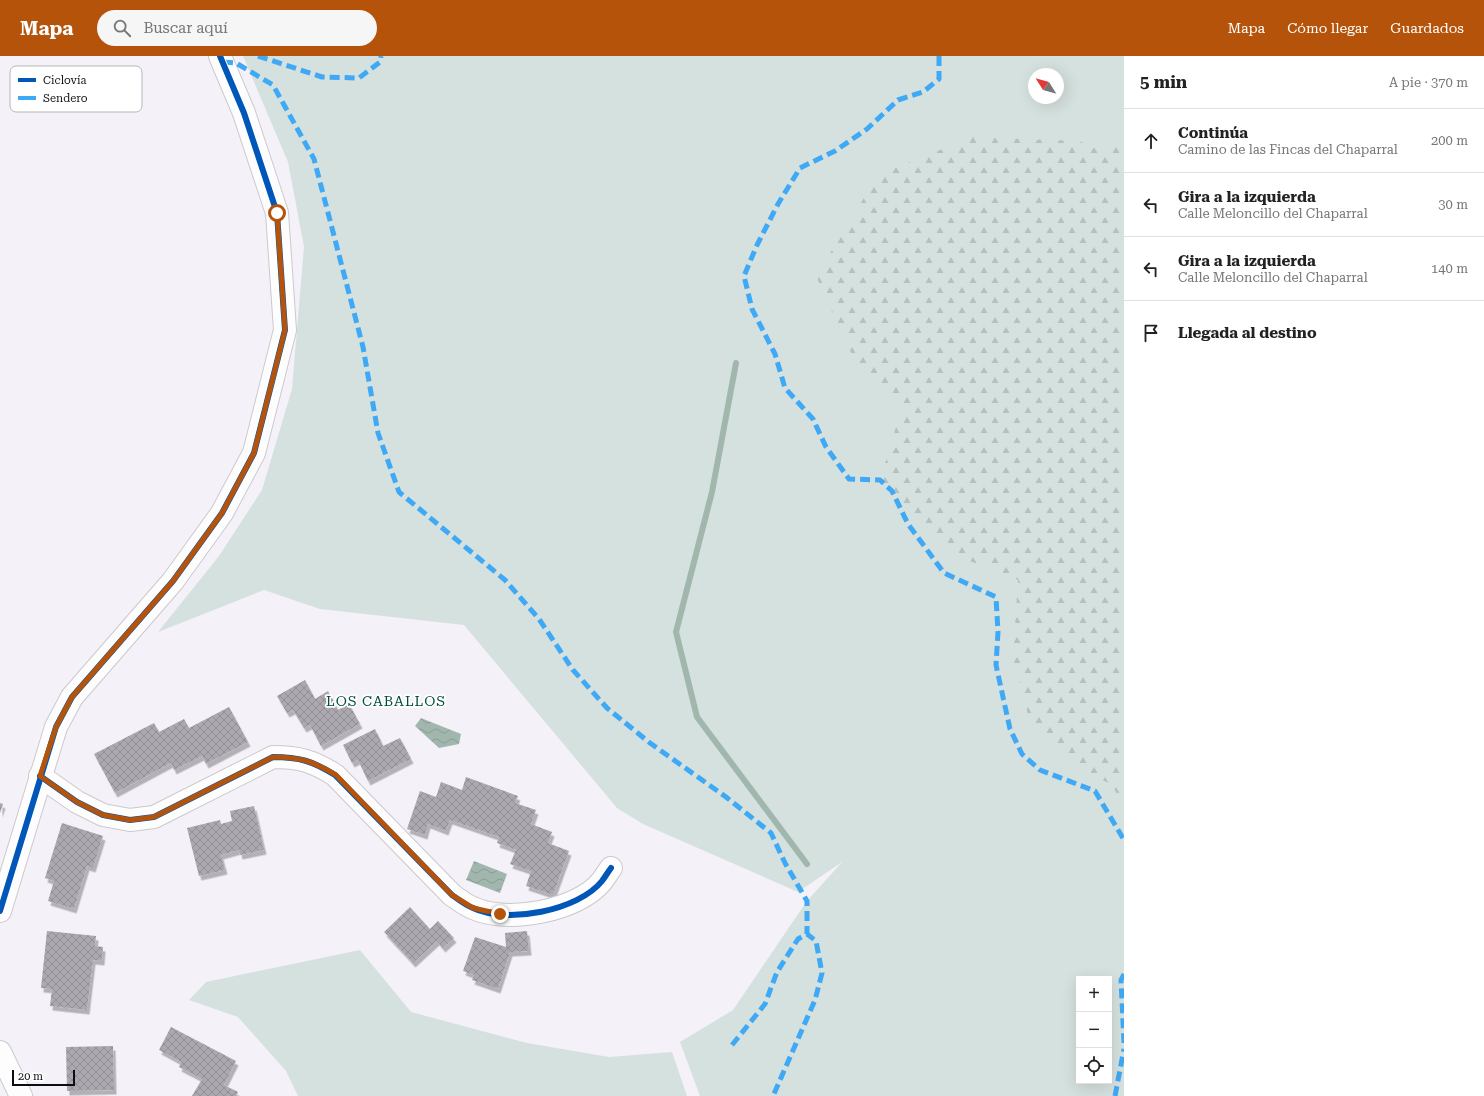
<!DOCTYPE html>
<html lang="es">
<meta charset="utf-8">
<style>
:root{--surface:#fff;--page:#f6f6f6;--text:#222;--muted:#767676;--line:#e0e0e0;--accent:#b45309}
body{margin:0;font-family:"Roboto Serif",serif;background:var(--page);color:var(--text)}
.controls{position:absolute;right:12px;bottom:12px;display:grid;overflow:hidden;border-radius:0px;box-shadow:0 4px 16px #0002}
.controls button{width:36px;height:36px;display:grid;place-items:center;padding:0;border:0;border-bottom:1px solid var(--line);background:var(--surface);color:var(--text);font:20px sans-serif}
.compass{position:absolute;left:1028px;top:12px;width:36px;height:36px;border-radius:50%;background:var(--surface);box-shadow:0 4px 16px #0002;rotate:307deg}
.scale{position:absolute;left:12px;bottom:10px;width:63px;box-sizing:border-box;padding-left:4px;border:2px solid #0d0c10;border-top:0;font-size:11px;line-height:14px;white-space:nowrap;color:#0d0c10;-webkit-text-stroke:3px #fff;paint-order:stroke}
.stop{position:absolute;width:12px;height:12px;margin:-9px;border:3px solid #b45309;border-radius:50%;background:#fff}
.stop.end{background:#b45309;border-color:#fff;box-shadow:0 1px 4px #0008}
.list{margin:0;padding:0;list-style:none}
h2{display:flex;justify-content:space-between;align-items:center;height:52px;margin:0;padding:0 16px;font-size:17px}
h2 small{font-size:13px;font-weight:400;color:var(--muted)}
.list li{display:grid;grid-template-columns:26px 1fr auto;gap:12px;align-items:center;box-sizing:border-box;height:64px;padding:0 16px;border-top:1px solid var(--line)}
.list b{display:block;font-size:15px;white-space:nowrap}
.list p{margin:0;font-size:13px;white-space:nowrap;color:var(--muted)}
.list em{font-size:13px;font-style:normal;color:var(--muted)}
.icon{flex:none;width:22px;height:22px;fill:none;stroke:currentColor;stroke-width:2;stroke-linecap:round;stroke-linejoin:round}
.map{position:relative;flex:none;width:1124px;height:1040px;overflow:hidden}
header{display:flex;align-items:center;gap:24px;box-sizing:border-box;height:56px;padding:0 20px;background:var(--accent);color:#fff}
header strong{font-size:19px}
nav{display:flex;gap:22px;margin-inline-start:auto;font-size:14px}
.search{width:280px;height:36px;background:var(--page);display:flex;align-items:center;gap:10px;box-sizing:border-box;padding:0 14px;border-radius:22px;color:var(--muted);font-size:15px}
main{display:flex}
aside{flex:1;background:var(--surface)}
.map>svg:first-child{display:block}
.green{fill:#d5e1de;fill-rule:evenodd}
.forest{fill:url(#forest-firs)}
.water{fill:url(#water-waves)}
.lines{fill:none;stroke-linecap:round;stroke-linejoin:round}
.stream{stroke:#a1b7ae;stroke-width:6}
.building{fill:url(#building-cross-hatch);filter:url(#shadow)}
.street-casing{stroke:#cbc9ce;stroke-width:24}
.street{stroke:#fdfdfe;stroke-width:22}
.quiet{stroke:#3fa9f5;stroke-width:5;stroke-dasharray:10 5;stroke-linecap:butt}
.cycleway-casing{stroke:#fff;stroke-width:8}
.cycleway{stroke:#0057b8;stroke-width:6}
.route{stroke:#b45309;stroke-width:5}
.labels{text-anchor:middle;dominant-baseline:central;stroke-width:3.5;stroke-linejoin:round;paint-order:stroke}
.neighbourhood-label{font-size:14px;letter-spacing:1px;fill:#014f37;stroke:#fff}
.key{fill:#fff;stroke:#b6b6b7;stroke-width:1}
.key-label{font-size:11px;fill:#0d0c10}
</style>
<header>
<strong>Mapa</strong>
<div class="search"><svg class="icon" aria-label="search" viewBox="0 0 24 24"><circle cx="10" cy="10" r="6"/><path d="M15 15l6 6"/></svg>Buscar aquí</div>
<nav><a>Mapa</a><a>Cómo llegar</a><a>Guardados</a></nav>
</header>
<main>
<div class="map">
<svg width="1124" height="1040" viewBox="0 0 1124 1040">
<defs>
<pattern id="forest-firs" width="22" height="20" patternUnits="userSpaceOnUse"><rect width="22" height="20" fill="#d5e1de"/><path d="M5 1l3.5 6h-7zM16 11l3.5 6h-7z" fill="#b6c0bd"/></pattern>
<pattern id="water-waves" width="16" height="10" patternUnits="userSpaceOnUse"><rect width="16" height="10" fill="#a1b7ae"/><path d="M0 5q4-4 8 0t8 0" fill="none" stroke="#899c95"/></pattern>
<pattern id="building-cross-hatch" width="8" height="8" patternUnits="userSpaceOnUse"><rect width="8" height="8" fill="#aba8b0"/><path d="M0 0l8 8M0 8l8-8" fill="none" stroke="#928f96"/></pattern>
<filter id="shadow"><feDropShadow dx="2.5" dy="4.5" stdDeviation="0" flood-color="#0004"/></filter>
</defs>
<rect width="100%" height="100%" fill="#f4f1f8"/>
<g class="green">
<path d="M 243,0 L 1124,0 L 1124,1040 L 700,1040 L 680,986 L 733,954 L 807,845 L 842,806 L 798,836 L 643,768 L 617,752 L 464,569 L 320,553 L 264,534 L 158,576 L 219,500 L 262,434 L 292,333 L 304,191 L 288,106 ZM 1034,18 L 1058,18 L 1058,42 L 1034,42 ZM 1079,923 L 1109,923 L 1109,1025 L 1079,1025 Z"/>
<path d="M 360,894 L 411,956 L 527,987 L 609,1001 L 672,996 L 687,1040 L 298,1040 L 286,1015 L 238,961 L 189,944 L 206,926 Z"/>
</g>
<path class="forest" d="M 1124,74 L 1124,749 L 1111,728 L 1073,711 L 1032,674 L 1013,602 L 1018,524 L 957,500 L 880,424 L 902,351 L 858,312 L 816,220 L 878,119 L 972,81 L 1079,85 L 1108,98 Z"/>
<g class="water">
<path d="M 421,662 L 461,678 L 459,688 L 439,692 L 415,670 Z"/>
<path d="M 474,805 L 507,818 L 500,837 L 466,824 Z"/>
</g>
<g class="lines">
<path class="stream" d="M 736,307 L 712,436 L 676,576 L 697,661 L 807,808"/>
</g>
<g class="building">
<path d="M 305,624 L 315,643 L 328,635 L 338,654 L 349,648 L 360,668 L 321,690 L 310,669 L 304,672 L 293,654 L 287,657 L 277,640 Z"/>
<path d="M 229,651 L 248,686 L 206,708 L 202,700 L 174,714 L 171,707 L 115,737 L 94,698 L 154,667 L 159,676 L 184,663 L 189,672 Z"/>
<path d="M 375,673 L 383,690 L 400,682 L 411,703 L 368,725 L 358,704 L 352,707 L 343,689 Z"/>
<path d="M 466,721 L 518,740 L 515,747 L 536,754 L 531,768 L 552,776 L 548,787 L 569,795 L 553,839 L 526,830 L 531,815 L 510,808 L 516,794 L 497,787 L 499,781 L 450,764 L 446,775 L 428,768 L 425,779 L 407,773 L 420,735 L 436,741 L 441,726 L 462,734 Z"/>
<path d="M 0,747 L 3,748 L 0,757 Z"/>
<path d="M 254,750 L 264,794 L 240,799 L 239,794 L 221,799 L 225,814 L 199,820 L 187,772 L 220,764 L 221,768 L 232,765 L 230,755 Z"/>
<path d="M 62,767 L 103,780 L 93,812 L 87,810 L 74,853 L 48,845 L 54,825 L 45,822 Z"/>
<path d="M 410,851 L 430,873 L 438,865 L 454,882 L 443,892 L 437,885 L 413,907 L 384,876 Z"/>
<path d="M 47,875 L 96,880 L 95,890 L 103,891 L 102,905 L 93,904 L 87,954 L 50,950 L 52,933 L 41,932 Z"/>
<path d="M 527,875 L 529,895 L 510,896 L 498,933 L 472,924 L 474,919 L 463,915 L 475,881 L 506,891 L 505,877 Z"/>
<path d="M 171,971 L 236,1005 L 224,1029 L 238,1036 L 236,1040 L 192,1040 L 202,1023 L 179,1011 L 181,1006 L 159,994 Z"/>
<path d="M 113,990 L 114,1034 L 67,1035 L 66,991 Z"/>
</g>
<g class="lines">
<g class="street-casing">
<g id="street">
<path d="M 40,720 L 77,746 L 103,759 L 130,764 L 154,761 L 273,701 C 299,701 313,705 335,719 L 452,839 C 458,843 465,849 473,852 C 507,868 578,855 602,825 C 605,821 608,816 611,812"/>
<path d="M 0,855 L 56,671 L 72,641 L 173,525 L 222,457 L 254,397 L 285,274 L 277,157 L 244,57 L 220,0"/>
<path d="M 0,996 L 21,1040"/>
</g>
</g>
<use href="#street" class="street"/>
<g class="quiet">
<path d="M 258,0 L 322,21 L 359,22 L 380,6 L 381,0"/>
<path d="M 939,0 L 939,23 L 923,36 L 898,44 L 867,73 L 835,95 L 800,112 L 778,148 L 757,189 L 744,220 L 752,253 L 775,298 L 785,332 L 813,363 L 826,391 L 849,423 L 880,424 L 892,435 L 908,468 L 944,517 L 996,541 L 998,576 L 996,609 L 1010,673 L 1022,698 L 1040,714 L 1095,735 L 1124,784"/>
<path d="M 223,6 L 236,7 L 273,29 L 314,103 L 363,291 L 378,377 L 399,436 L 505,524 L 539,563 L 573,614 L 607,652 L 650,687 L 726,741 L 771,777 L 785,807 L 807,845 L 807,878"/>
<path d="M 1124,918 L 1121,924 L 1124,987"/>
<path d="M 732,989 L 765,948 L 777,916 L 798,883 L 807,878 L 816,885 L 822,917 L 815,944 L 773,1040"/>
<path d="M 1115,1040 L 1124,993"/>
</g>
<g class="cycleway-casing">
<g id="cycleway">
<path d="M 40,720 L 77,746 L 103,759 L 130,764 L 154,761 L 273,701 C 299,701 313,705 335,719 L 452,839 C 458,843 465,849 473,852 C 507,868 578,855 602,825 C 605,821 608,816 611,812"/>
<path d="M 0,855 L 56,671 L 72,641 L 173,525 L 222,457 L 254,397 L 285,274 L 277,157 L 244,57 L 220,0"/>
</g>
</g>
<use href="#cycleway" class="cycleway"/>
</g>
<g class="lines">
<path class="route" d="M 277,157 L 285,274 L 254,397 L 222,457 L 173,525 L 72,641 L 56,671 L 40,720 L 77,746 L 103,759 L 130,764 L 154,761 L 273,701 C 299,701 313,705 336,719 L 452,839 L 473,852 L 500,858"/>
</g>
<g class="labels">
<g class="neighbourhood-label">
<text x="386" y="645">LOS CABALLOS</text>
</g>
</g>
<rect x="10" y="10" width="132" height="46" rx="6" class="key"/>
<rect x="18" y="22" width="18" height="4" fill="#0057b8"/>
<rect x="18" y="40" width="18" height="4" fill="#3fa9f5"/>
<g class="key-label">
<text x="43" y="28">Ciclovía</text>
<text x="43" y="46">Sendero</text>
</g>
</svg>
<div class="controls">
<button>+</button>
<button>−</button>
<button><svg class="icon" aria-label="locate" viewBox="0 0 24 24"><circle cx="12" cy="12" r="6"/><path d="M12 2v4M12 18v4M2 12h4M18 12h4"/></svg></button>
</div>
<svg class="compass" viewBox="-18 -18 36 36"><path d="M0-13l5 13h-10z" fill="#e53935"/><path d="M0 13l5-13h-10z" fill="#767676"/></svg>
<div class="scale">20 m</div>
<div class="stop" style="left:277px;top:157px"></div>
<div class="stop end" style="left:500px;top:858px"></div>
</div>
<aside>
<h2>5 min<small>A pie · 370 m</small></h2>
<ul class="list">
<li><svg class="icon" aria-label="ahead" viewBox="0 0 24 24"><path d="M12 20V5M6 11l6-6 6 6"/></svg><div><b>Continúa</b><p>Camino de las Fincas del Chaparral</p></div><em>200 m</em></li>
<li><svg class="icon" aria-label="left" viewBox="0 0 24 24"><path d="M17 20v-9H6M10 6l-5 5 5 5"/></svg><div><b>Gira a la izquierda</b><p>Calle Meloncillo del Chaparral</p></div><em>30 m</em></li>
<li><svg class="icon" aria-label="left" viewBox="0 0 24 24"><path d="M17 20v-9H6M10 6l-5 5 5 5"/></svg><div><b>Gira a la izquierda</b><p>Calle Meloncillo del Chaparral</p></div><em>140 m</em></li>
<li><svg class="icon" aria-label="arrive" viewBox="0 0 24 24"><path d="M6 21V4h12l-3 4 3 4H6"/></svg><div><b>Llegada al destino</b></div></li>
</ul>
</aside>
</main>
